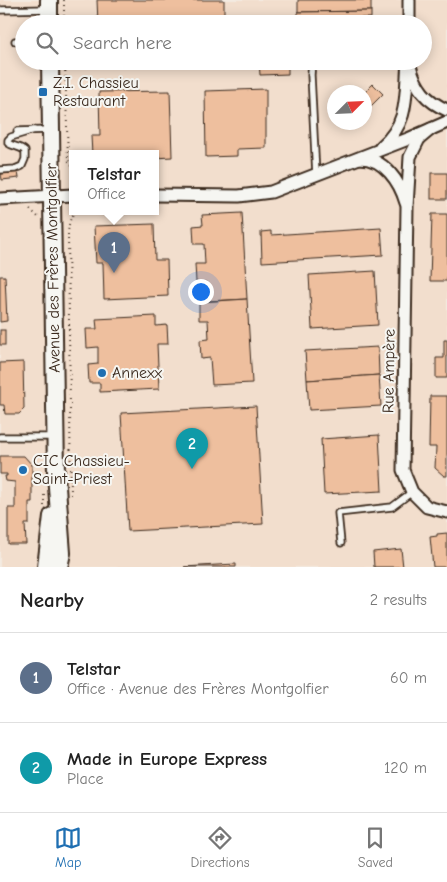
<!DOCTYPE html>
<meta charset="utf-8">
<style>
:root{--surface:#fff;--page:#f6f6f6;--text:#222;--muted:#767676;--line:#e0e0e0;--accent:#1f6fb2}
body{margin:0;font-family:"Comic Neue",sans-serif;background:var(--page);color:var(--text)}
.compass{position:absolute;left:327px;top:85px;width:45px;height:45px;border-radius:50%;background:var(--surface);box-shadow:0 2px 12px #0003;rotate:66deg}
.you{position:absolute;left:200px;top:291px;width:18px;height:18px;margin:-12px;border:4px solid #fff;border-radius:50%;background:#1a73e8;box-shadow:0 0 0 8px #1a73e833}
.badge{display:grid;place-items:center;width:32px;height:32px;border-radius:50%;background:var(--accent);color:#fff;font-size:16px;font-weight:700}
.pin{position:absolute;translate:-50% -41px;filter:drop-shadow(0 1px 2px #0008)}
.pin::after{content:'';position:absolute;top:26px;width:18px;height:15px;background:inherit;clip-path:polygon(0 0,100% 0,50% 100%)}
.popup{position:absolute;left:69px;top:150px;width:90px;height:65px;box-sizing:border-box;display:grid;place-content:center;border-radius:0px;background:var(--surface);filter:drop-shadow(0 1px 4px #0005);font-size:16px;white-space:nowrap;color:var(--muted)}
.popup b{font-size:19px;color:var(--text)}
.popup::after{content:'';position:absolute;left:50%;top:100%;margin-left:-10px;border:10px solid transparent;border-top-color:var(--surface)}
.list{margin:0;padding:0;list-style:none}
h2{display:flex;justify-content:space-between;align-items:center;height:65px;margin:0;padding:0 20px;font-size:21px}
h2 small{font-size:16px;font-weight:400;color:var(--muted)}
.list li{display:grid;grid-template-columns:32px 1fr auto;gap:15px;align-items:center;box-sizing:border-box;height:90px;padding:0 20px;border-top:1px solid var(--line)}
.list b{display:block;font-size:19px;white-space:nowrap}
.list p{margin:0;font-size:16px;white-space:nowrap;color:var(--muted)}
.list em{font-size:16px;font-style:normal;color:var(--muted)}
.icon{flex:none;width:28px;height:28px;fill:none;stroke:currentColor;stroke-width:2;stroke-linecap:round;stroke-linejoin:round}
.map{position:relative;flex:none;width:447px;height:567px;overflow:hidden}
.search{position:absolute;background:var(--surface);box-shadow:0 2px 12px #0003;left:15px;right:15px;top:15px;height:55px;display:flex;align-items:center;gap:12px;box-sizing:border-box;padding:0 18px;border-radius:28px;color:var(--muted);font-size:19px}
.sheet{height:245px;background:var(--surface)}
nav{display:flex;justify-content:space-around;align-items:center;box-sizing:border-box;height:70px;border-top:1px solid var(--line);background:var(--surface);font-size:14px;color:var(--muted)}
nav a{display:grid;justify-items:center;gap:2px}
nav .on{color:var(--accent)}
.map>svg:first-child{display:block}
.built{fill:#f2decd;fill-rule:evenodd}
.building{fill:#eebf9e;stroke:#3b2a1e}
.lines{fill:none;stroke-linecap:round;stroke-linejoin:round}
.lane-casing{stroke:#3b2a1e;stroke-width:9}
.street-casing{stroke:#3b2a1e;stroke-width:15}
.secondary-casing{stroke:#3b2a1e;stroke-width:20}
.path{stroke:#3b2a1e;stroke-width:2;stroke-dasharray:1 4;stroke-linecap:butt}
.lane{stroke:#f6f6f2;stroke-width:5.5}
.street{stroke:#f6f6f2;stroke-width:11}
.secondary{stroke:#f6f6f2;stroke-width:16}
.poi-dot{fill:#1f6fb2;stroke:#f6f6f2;stroke-width:2}
.labels{text-anchor:middle;dominant-baseline:central;stroke-width:4;stroke-linejoin:round;paint-order:stroke}
.poi-label{font-size:16px;fill:#3b2a1e;stroke:#f6f6f2;text-anchor:start}
.street-label{font-size:16px;fill:#3b2a1e;stroke:#f6f6f2}
</style>
<div class="map">
<svg width="447" height="567" viewBox="0 0 447 567">
<rect width="100%" height="100%" fill="#f4ebe1"/>
<filter id="ink" filterUnits="userSpaceOnUse"><feTurbulence type="fractalNoise" baseFrequency=".02" numOctaves="2"/><feDisplacementMap in="SourceGraphic" scale="10" xChannelSelector="R" yChannelSelector="G"/><feConvolveMatrix kernelMatrix="1 2 1 2 8 2 1 2 1" color-interpolation-filters="sRGB"/></filter>
<g filter="url(#ink)">
<path class="built" d="M 0,0 L 447,0 L 447,567 L 0,567 ZM 24,24 L 423,24 L 423,61 L 24,61 ZM 334,92 L 364,92 L 364,122 L 334,122 ZM 73,154 L 155,154 L 155,212 L 73,212 Z"/>
<g class="building">
<path d="M 97,0 L 224,0 L 224,24 L 98,24 Z"/>
<path d="M 298,0 L 373,0 L 371,1 L 371,11 L 298,12 Z"/>
<path d="M 371,11 L 371,18 L 298,18 L 298,12 Z"/>
<path d="M 259,61 L 288,61 L 288,74 L 260,75 Z"/>
<path d="M 373,84 L 383,94 L 366,111 L 364,93 Z"/>
<path d="M 266,89 L 266,148 L 237,149 L 237,156 L 206,157 L 205,91 Z"/>
<path d="M 170,91 L 172,157 L 155,158 L 155,154 L 92,154 L 91,136 L 100,136 L 99,92 Z"/>
<path d="M 18,172 L 19,178 L 2,180 L 1,174 Z"/>
<rect x="431" y="173" width="16" height="26"/>
<path d="M 242,213 L 247,299 L 207,301 L 206,282 L 196,282 L 195,264 L 205,264 L 204,244 L 194,244 L 193,226 L 203,225 L 202,215 Z"/>
<path d="M 432,214 L 447,214 L 447,281 L 430,281 Z"/>
<path d="M 154,224 L 155,260 L 167,260 L 168,296 L 104,299 L 103,263 L 96,263 L 94,226 Z"/>
<path d="M 381,228 L 383,255 L 262,262 L 261,232 L 271,231 L 271,235 Z"/>
<path d="M 375,271 L 378,325 L 312,329 L 309,275 Z"/>
<path d="M 0,276 L 5,276 L 7,321 L 0,322 Z"/>
<path d="M 247,299 L 252,383 L 212,385 L 210,358 L 201,359 L 200,340 L 209,339 L 208,320 L 199,320 L 199,302 Z"/>
<path d="M 156,316 L 156,326 L 167,325 L 168,344 L 157,344 L 159,389 L 100,392 L 100,383 L 89,383 L 88,365 L 98,364 L 98,347 L 87,348 L 86,329 L 97,329 L 96,319 Z"/>
<rect x="0" y="330" width="5" height="15"/>
<path d="M 444,340 L 447,340 L 447,378 L 436,378 L 436,358 L 444,358 Z"/>
<path d="M 378,347 L 379,375 L 307,380 L 305,351 Z"/>
<path d="M 23,362 L 24,409 L 19,414 L 5,414 L 4,405 L 0,405 L 0,363 Z"/>
<path d="M 379,375 L 381,406 L 309,410 L 307,380 Z"/>
<path d="M 430,396 L 447,396 L 447,476 L 444,476 L 435,468 L 436,447 L 429,447 Z"/>
<path d="M 256,406 L 263,524 L 128,531 L 121,413 Z"/>
<path d="M 379,435 L 382,491 L 324,494 L 321,439 Z"/>
<path d="M 0,456 L 24,456 L 32,465 L 32,502 L 29,502 L 29,524 L 25,524 L 26,544 L 8,544 L 8,508 L 15,508 L 15,482 L 6,481 L 5,476 L 7,476 L 7,474 L 0,474 Z"/>
<path d="M 447,533 L 447,567 L 433,567 L 430,537 L 437,536 L 437,534 Z"/>
<path d="M 401,549 L 403,567 L 374,567 L 373,552 Z"/>
<path d="M 236,564 L 236,567 L 184,567 L 217,565 Z"/>
</g>
<g class="lines">
<g class="lane-casing">
<g id="lane">
<path d="M 0,10 L 48,9"/>
<path d="M 15,41 L 24,41"/>
<path d="M 312,61 L 311,75 L 316,175"/>
<path d="M 17,131 L 50,130"/>
<path d="M 0,170 L 15,169 L 22,166 L 25,159 L 25,151 C 20,146 13,147 8,143 L 8,140 L 11,137 L 34,130"/>
<path d="M 0,437 L 53,437"/>
<path d="M 341,543 L 338,513 L 392,507 L 412,492"/>
</g>
</g>
<g class="street-casing">
<g id="street">
<path d="M 409,24 L 409,0"/>
<path d="M 410,66 C 416,88 426,101 447,110"/>
<path d="M 431,129 L 419,139 L 410,157 L 407,207 L 403,470 L 412,492 L 427,507 L 447,512"/>
<path d="M 381,147 C 410,122 405,95 408,61"/>
<path d="M 360,158 C 384,158 400,182 406,203"/>
<path d="M 155,195 L 239,196 L 271,192 L 408,139 L 447,122"/>
<path d="M 0,199 L 73,195"/>
</g>
</g>
<g class="secondary-casing">
<g id="secondary">
<path d="M 49,0 L 49,24"/>
<path d="M 50,61 L 56,474 L 62,553 L 59,567"/>
<path d="M 46,567 L 52,516"/>
</g>
</g>
<g class="path">
<path d="M 64,0 L 64,24"/>
<path d="M 65,61 L 68,160 L 73,167"/>
<path d="M 30,209 L 39,218"/>
<path d="M 44,495 L 44,507"/>
<path d="M 71,495 L 68,233 C 69,225 69,217 76,212"/>
</g>
<use href="#lane" class="lane"/>
<use href="#street" class="street"/>
<use href="#secondary" class="secondary"/>
</g>
</g>
<g class="poi-dot">
<rect x="38" y="87" width="10" height="10" rx="2.5"/>
<circle cx="102" cy="373" r="5"/>
<circle cx="23" cy="470" r="5"/>
</g>
<g class="labels">
<g class="poi-label">
<text x="53" y="83">Z.I. Chassieu<tspan x="53" dy="18">Restaurant</tspan></text>
<text x="112" y="373">Annexx</text>
<text x="33" y="461">CIC Chassieu-<tspan x="33" dy="18">Saint-Priest</tspan></text>
</g>
<g class="street-label">
<text transform="translate(53 268) rotate(-91)">Avenue des Frères Montgolfier</text>
<text transform="translate(389 371) rotate(-89)">Rue Ampère</text>
</g>
</g>
</svg>
<svg class="compass" viewBox="-18 -18 36 36"><path d="M0-13l5 13h-10z" fill="#e53935"/><path d="M0 13l5-13h-10z" fill="#767676"/></svg>
<div class="you"></div>
<div class="pin badge" style="left:114px;top:273px;background:#5c6f8a">1</div>
<div class="popup"><b>Telstar</b>Office</div>
<div class="pin badge" style="left:192px;top:469px;background:#0f9aa8">2</div>
<div class="search"><svg class="icon" aria-label="search" viewBox="0 0 24 24"><circle cx="10" cy="10" r="6"/><path d="M15 15l6 6"/></svg>Search here</div>
</div>
<section class="sheet">
<h2>Nearby<small>2 results</small></h2>
<ul class="list">
<li><span class="badge" style="background:#5c6f8a">1</span><div><b>Telstar</b><p>Office · Avenue des Frères Montgolfier</p></div><em>60 m</em></li>
<li><span class="badge" style="background:#0f9aa8">2</span><div><b>Made in Europe Express</b><p>Place</p></div><em>120 m</em></li>
</ul>
</section>
<nav>
<a class="on"><svg class="icon" aria-label="map" viewBox="0 0 24 24"><path d="M3 6l6-2 6 2 6-2v14l-6 2-6-2-6 2zM9 4v14M15 6v14"/></svg>Map</a>
<a><svg class="icon" aria-label="directions" viewBox="0 0 24 24"><path d="M12 3l9 9-9 9-9-9zM9 14v-3h6M13 9l2 2-2 2"/></svg>Directions</a>
<a><svg class="icon" aria-label="saved" viewBox="0 0 24 24"><path d="M7 4h10v16l-5-4-5 4z"/></svg>Saved</a>
</nav>
